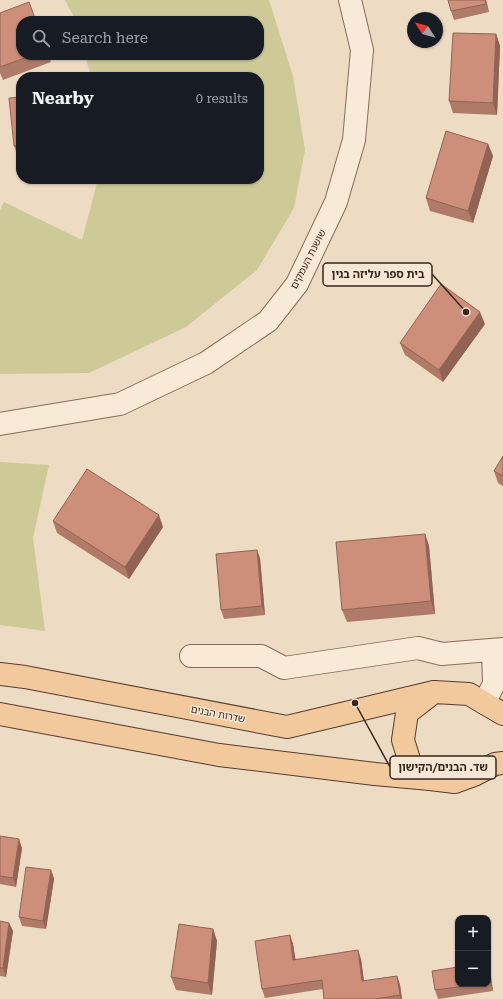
<!DOCTYPE html>
<meta charset="utf-8">
<style>
:root{--surface:#171b24;--page:#20242c;--text:#f1f3f6;--muted:#9ea1a6;--line:#363941}
body{margin:0;font-family:"Roboto Serif","Noto Sans Hebrew",serif;background:var(--page);color:var(--text)}
.controls{position:absolute;right:12px;bottom:12px;display:grid;overflow:hidden;border-radius:8px;box-shadow:0 1px 3px #0004}
.controls button{width:36px;height:36px;display:grid;place-items:center;padding:0;border:0;border-bottom:1px solid var(--line);background:var(--surface);color:var(--text);font:20px sans-serif}
.compass{position:absolute;left:407px;top:12px;width:36px;height:36px;border-radius:50%;background:var(--surface);box-shadow:0 1px 3px #0004;rotate:306deg}
.list{margin:0;padding:0;list-style:none}
h2{display:flex;justify-content:space-between;align-items:center;height:52px;margin:0;padding:0 16px;font-size:17px}
h2 small{font-size:13px;font-weight:400;color:var(--muted)}
.icon{flex:none;width:22px;height:22px;fill:none;stroke:currentColor;stroke-width:2;stroke-linecap:round;stroke-linejoin:round}
.map{position:relative;flex:none;width:503px;height:999px;overflow:hidden}
.search{position:absolute;background:var(--surface);box-shadow:0 1px 3px #0004;left:16px;top:16px;width:248px;height:44px;display:flex;align-items:center;gap:10px;box-sizing:border-box;padding:0 14px;border-radius:16px;color:var(--muted);font-size:15px}
.panel{position:absolute;background:var(--surface);box-shadow:0 1px 3px #0004;left:16px;top:72px;width:248px;height:112px;border-radius:16px}
.map>svg:first-child{display:block}
.green{fill:#cdca98}
.lines{fill:none;stroke-linecap:round;stroke-linejoin:round}
.minor-casing{stroke:#896b5a;stroke-width:24}
.major-casing{stroke:#573b2e;stroke-width:24}
.minor{stroke:#f9e9d7;stroke-width:22}
.major{stroke:#f1c99c;stroke-width:22}
.wall{fill:#b07a69}
.shaded-wall{fill:#906355}
.building{fill:#cd8e7a;stroke:#906355}
.labels{text-anchor:middle;dominant-baseline:central;stroke-width:3;stroke-linejoin:round;paint-order:stroke}
.street-label{font-size:10px;fill:#39271e;stroke:#f6e6d4}
.leader{fill:none;stroke:#39271e;stroke-width:1.5}
.callout-dot{fill:#39271e;stroke:#f6e6d4;stroke-width:1.5}
.callout{fill:#f6e6d4;stroke:#39271e;stroke-width:1.5}
.callout-label{font-size:11px;text-anchor:middle;font-weight:bold;fill:#39271e}
</style>
<div class="map">
<svg width="503" height="999" viewBox="0 0 503 999">
<rect width="100%" height="100%" fill="#eedbc4"/>
<g class="green">
<path d="M 65,0 L 269,0 L 293,76 L 305,150 L 294,208 L 257,270 L 186,327 L 89,373 L 0,374 L 0,210 L 4,202 L 82,240 L 98,179 L 259,179 L 259,77 L 91,77 L 85,55 L 259,55 L 259,21 L 76,21 Z"/>
<path d="M 0,462 L 49,465 L 33,538 L 45,631 L 0,625 Z"/>
</g>
<g class="lines">
<g class="minor-casing">
<g id="minor">
<path d="M 0,424 L 120,404 L 206,363 L 268,321 L 297,284 L 336,202 L 354,140 L 362,50 L 350,0"/>
<path d="M 191,656 L 261,656 L 284,668 L 418,648 L 442,654 L 503,649"/>
<path d="M 484,703 L 494,684 L 493,650"/>
</g>
</g>
<g class="major-casing">
<g id="major">
<path d="M 0,674 L 25,677 L 287,727 L 434,692"/>
<path d="M 0,714 L 219,755 L 375,774 L 430,779"/>
<path d="M 503,714 L 469,694 L 434,692 L 407,713 L 403,740 L 411,766 L 430,779 L 455,782 L 474,775 L 495,764 L 503,763"/>
</g>
</g>
<use href="#minor" class="minor"/>
<use href="#major" class="major"/>
</g>
<g class="wall">
<path d="M 486,0 L 489,12 L 454,20 L 451,11 Z"/>
<path d="M 0,13 L 21,55 L 48,55 L 51,62 L 3,80 L 0,73 Z"/>
<path d="M 496,34 L 500,46 L 497,115 L 453,113 L 449,101 Z"/>
<path d="M 21,97 L 21,154 L 17,154 L 14,146 Z"/>
<path d="M 488,144 L 493,156 L 473,223 L 430,211 L 426,198 Z"/>
<path d="M 485,324 L 443,382 L 405,355 L 400,343 Z"/>
<path d="M 503,456 L 503,486 L 498,483 L 494,471 Z"/>
<path d="M 53,521 L 163,527 L 129,579 L 57,533 Z"/>
<path d="M 425,534 L 429,546 L 435,614 L 347,622 L 342,610 Z"/>
<path d="M 260,558 L 265,615 L 224,619 L 221,610 Z"/>
<path d="M 0,836 L 22,848 L 16,887 L 0,884 Z"/>
<path d="M 51,870 L 54,879 L 46,929 L 22,926 L 19,917 Z"/>
<path d="M 0,921 L 9,923 L 13,931 L 6,977 L 0,976 Z"/>
<path d="M 213,929 L 217,941 L 212,995 L 176,990 L 171,977 Z"/>
<path d="M 290,935 L 293,944 L 295,959 L 361,959 L 364,981 L 397,976 L 400,985 L 402,999 L 324,999 L 323,989 L 265,998 L 262,989 Z"/>
<path d="M 488,957 L 493,991 L 438,999 L 435,990 L 458,984 L 488,984 Z"/>
</g>
<g class="shaded-wall">
<path d="M 485,0 L 486,0 L 489,12 L 486,4 Z"/>
<path d="M 496,34 L 500,46 L 497,115 L 493,103 Z"/>
<path d="M 488,144 L 493,156 L 473,223 L 468,211 Z"/>
<path d="M 480,312 L 485,324 L 443,382 L 439,370 Z"/>
<path d="M 159,515 L 163,527 L 129,579 L 125,567 Z"/>
<path d="M 425,534 L 429,546 L 435,614 L 431,601 Z"/>
<path d="M 257,550 L 260,558 L 265,615 L 262,606 Z"/>
<path d="M 19,839 L 22,848 L 16,887 L 13,878 Z"/>
<path d="M 51,870 L 54,879 L 46,929 L 43,921 Z"/>
<path d="M 9,923 L 13,931 L 6,977 L 3,968 Z"/>
<path d="M 213,929 L 217,941 L 212,995 L 208,983 Z"/>
<path d="M 290,935 L 293,944 L 297,968 L 293,960 Z"/>
<path d="M 358,950 L 361,959 L 365,990 L 362,981 Z"/>
<path d="M 488,957 L 493,991 L 490,983 L 488,969 Z"/>
<path d="M 397,976 L 400,985 L 402,999 L 401,999 L 400,995 Z"/>
</g>
<g class="building">
<path d="M 448,0 L 485,0 L 486,4 L 451,11 Z"/>
<path d="M 29,2 L 36,21 L 21,21 L 21,55 L 33,55 L 0,67 L 0,13 Z"/>
<path d="M 453,33 L 496,34 L 493,103 L 449,101 Z"/>
<path d="M 21,97 L 21,145 L 14,146 L 9,98 Z"/>
<path d="M 446,131 L 488,144 L 468,211 L 426,198 Z"/>
<path d="M 441,284 L 480,312 L 439,370 L 400,343 Z"/>
<path d="M 503,456 L 503,476 L 494,471 Z"/>
<path d="M 87,469 L 159,515 L 125,567 L 53,521 Z"/>
<path d="M 425,534 L 431,601 L 342,610 L 336,542 Z"/>
<path d="M 257,550 L 262,606 L 221,610 L 216,554 Z"/>
<path d="M 0,836 L 19,839 L 13,878 L 0,876 Z"/>
<path d="M 26,867 L 51,870 L 43,921 L 19,917 Z"/>
<path d="M 0,921 L 9,923 L 3,968 L 0,968 Z"/>
<path d="M 179,924 L 213,929 L 208,983 L 171,977 Z"/>
<path d="M 290,935 L 293,960 L 358,950 L 362,981 L 397,976 L 400,995 L 375,999 L 324,999 L 322,980 L 262,989 L 255,941 Z"/>
<path d="M 458,967 L 458,984 L 480,984 L 435,990 L 432,971 Z"/>
<path d="M 488,969 L 490,983 L 488,983 Z"/>
</g>
<g class="labels">
<g class="street-label">
<text transform="translate(308 259) rotate(-63)">שושנת העמקים</text>
<text transform="translate(218 714) rotate(11)">שדרות הבנים</text>
</g>
</g>
<path class="leader" d="M466 312L432 274M355 703L390 767"/>
<g class="callout-dot">
<circle cx="466" cy="312" r="4"/>
<circle cx="355" cy="703" r="4"/>
</g>
<g class="callout">
<rect x="323" y="263" width="109" height="23" rx="4"/>
<rect x="390" y="756" width="106" height="23" rx="4"/>
</g>
<g class="callout-label">
<text x="378" y="278">בית ספר עליזה בגין</text>
<text x="443" y="771">שד. הבנים/הקישון</text>
</g>
</svg>
<div class="controls">
<button>+</button>
<button>−</button>
</div>
<svg class="compass" viewBox="-18 -18 36 36"><path d="M0-13l5 13h-10z" fill="#e53935"/><path d="M0 13l5-13h-10z" fill="#9ea1a6"/></svg>
<div class="search"><svg class="icon" aria-label="search" viewBox="0 0 24 24"><circle cx="10" cy="10" r="6"/><path d="M15 15l6 6"/></svg>Search here</div>
<section class="panel">
<h2>Nearby<small>0 results</small></h2>
<ul class="list">
</ul>
</section>
</div>
